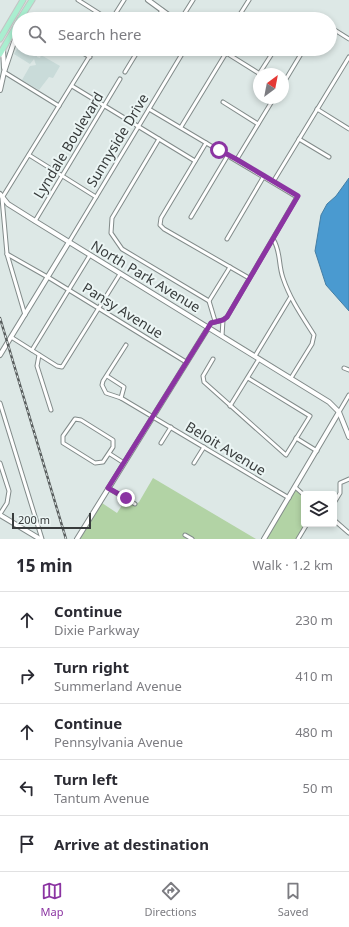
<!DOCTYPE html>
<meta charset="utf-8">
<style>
:root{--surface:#fff;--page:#f7f7f7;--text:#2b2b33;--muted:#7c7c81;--line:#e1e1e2;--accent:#8b34a2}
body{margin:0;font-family:"Noto Sans",sans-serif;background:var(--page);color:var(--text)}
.controls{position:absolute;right:12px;bottom:12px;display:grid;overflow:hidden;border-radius:4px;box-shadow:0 2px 6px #0003}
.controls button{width:36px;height:36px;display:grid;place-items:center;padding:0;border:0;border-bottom:1px solid var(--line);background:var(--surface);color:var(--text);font:20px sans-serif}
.compass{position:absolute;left:253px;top:68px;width:36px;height:36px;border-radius:50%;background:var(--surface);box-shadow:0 2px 6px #0003;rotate:32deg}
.scale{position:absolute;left:12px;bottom:10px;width:79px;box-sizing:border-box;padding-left:4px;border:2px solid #383c3c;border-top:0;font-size:11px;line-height:14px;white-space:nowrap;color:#383c3c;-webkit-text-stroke:3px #ebf5f4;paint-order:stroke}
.stop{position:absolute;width:12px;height:12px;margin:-9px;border:3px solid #8b34a2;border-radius:50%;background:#fff}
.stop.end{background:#8b34a2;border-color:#fff;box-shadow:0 1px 4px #0008}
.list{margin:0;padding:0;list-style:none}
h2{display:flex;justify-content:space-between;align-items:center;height:52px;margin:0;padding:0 16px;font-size:17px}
h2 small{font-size:13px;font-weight:400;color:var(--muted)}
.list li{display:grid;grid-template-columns:26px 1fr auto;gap:12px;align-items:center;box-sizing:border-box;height:56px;padding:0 16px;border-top:1px solid var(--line)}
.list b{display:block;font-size:15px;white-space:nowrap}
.list p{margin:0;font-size:13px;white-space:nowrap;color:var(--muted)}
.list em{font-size:13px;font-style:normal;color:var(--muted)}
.icon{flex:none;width:22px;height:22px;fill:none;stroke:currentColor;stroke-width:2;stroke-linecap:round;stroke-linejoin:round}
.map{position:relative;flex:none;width:349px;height:539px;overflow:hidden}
.search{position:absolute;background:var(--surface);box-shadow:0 2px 6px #0003;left:12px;right:12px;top:12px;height:44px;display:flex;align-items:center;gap:10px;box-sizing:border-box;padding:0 14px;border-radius:22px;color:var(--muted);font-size:15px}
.sheet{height:332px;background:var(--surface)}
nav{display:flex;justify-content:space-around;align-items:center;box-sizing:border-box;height:56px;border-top:1px solid var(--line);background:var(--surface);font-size:11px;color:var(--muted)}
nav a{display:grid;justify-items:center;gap:2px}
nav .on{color:var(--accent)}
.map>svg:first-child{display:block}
.built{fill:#c9dbd9}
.green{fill:#b2d3a5}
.water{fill:#4a9ad0;stroke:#457ea4}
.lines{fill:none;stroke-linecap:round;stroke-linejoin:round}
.minor-casing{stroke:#828b8a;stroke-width:5}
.tertiary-casing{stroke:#828b8a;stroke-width:6}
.primary-casing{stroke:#c3c4c4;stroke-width:7}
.minor{stroke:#fff;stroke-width:3}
.tertiary{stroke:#fff;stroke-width:4}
.primary{stroke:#aaeed0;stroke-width:5}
.rail-casing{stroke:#585d5d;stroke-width:2.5}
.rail{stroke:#ebf5f4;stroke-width:1;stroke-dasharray:3;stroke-linecap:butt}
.route{stroke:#8b34a2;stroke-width:5}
.labels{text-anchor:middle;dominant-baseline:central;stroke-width:4;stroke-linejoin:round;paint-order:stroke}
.street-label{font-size:14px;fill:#383c3c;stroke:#ebf5f4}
</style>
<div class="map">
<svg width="349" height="539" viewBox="0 0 349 539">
<rect width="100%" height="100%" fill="#dde8e6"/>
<path class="built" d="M 19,46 L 19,49 L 33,49 L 37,51 L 37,57 L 40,58 L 41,55 L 60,66 L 53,78 L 49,77 L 39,90 L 22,80 L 30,66 L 36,65 L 34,59 L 30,64 L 14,54 Z"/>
<g class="green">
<path d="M 153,478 L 256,539 L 80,539 L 102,503 L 117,513 L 126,499 L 135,505 L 139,502 Z"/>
<path d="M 296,489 L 304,495 L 305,524 L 296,539 L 265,539 Z"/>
</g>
<path class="water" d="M 349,178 L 349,311 L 326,285 L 315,251 L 321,215 L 327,204 L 336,196 Z"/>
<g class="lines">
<g class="minor-casing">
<g id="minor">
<path d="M 78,0 L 108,19"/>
<path d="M 112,19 L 124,0"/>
<path d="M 157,19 L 162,10"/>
<path d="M 181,19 L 193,0"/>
<path d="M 237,19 L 249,0"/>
<path d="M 330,27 L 349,39"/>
<path d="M 76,49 L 90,57"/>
<path d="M 220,49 L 260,74"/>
<path d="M 4,72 L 59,106"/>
<path d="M 125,72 L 139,49"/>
<path d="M 259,74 L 275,49"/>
<path d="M 283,84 L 304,49"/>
<path d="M 72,86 L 195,161"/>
<path d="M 223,102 L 258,124"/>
<path d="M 149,109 L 297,197 L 227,317 L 223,320 L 211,323 L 208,328"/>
<path d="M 317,109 L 349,129"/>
<path d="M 181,127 L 226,53 L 226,49"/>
<path d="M 159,139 L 112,218 L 111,233 L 122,249 L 209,301"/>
<path d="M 299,139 L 329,157"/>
<path d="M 206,143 L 161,218 L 160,225 L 164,229 L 249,278"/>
<path d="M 29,155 L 96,197"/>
<path d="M 237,159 L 274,98"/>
<path d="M 273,182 L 349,57"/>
<path d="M 191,217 L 228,155"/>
<path d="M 35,221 L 120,79"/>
<path d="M 227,239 L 264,176"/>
<path d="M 273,239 C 281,251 278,264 283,278 C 290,299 302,316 314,335 L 312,344 L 291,378"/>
<path d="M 69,242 L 185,49"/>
<path d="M 7,254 L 51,279 L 186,362"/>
<path d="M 25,315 L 7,254 L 2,198 L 94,49"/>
<path d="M 215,321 L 209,301 L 230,267"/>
<path d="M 222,336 L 223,320"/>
<path d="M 11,337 L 57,366 L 62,367 L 120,274"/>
<path d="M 126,345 L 103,381 L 102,385 L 106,393 L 121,398 L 289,498"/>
<path d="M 32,350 L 90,255"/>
<path d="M 39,355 L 37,366 L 51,410"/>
<path d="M 255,356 L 290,298"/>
<path d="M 213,359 L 203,376 L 204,382 L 286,455 L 310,416 L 248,378"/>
<path d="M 344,368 L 349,370"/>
<path d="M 107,376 L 124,387 L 121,398"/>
<path d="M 0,403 L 42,539"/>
<path d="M 230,406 L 259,359"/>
<path d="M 339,412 L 349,395"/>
<path d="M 75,419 L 81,420 L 113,440 L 113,447 L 103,462 L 95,463 L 63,443 L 63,436 Z"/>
<path d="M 296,438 L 317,451"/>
<path d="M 161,443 L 171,427"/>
<path d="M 110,454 L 124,463"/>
<path d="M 0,463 L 9,491 L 7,503 L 0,514"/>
<path d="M 194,463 L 204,447"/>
<path d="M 295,487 L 304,495"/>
<path d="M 108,488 L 135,504"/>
<path d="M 334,503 L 340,493 L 340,483 L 349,479"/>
<path d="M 334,520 L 349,533"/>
<path d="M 185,535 L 192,539"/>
<path d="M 298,539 L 307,524"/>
</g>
</g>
<g class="tertiary-casing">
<g id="tertiary">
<path d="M 148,0 L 174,19"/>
<path d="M 3,49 L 4,68"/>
<path d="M 0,90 L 4,72 L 19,27"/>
<path d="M 0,194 L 8,204 L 35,221 L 329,402 L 339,412 L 349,437"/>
<path d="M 0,355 L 69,242"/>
<path d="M 0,515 L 40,539"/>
<path d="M 77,539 L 208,328"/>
<path d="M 264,539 L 339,412"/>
</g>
</g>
<g class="primary-casing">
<g id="primary">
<path d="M 20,19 L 32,0"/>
<path d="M 0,39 L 23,0"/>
<path d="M 0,54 L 19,21"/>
</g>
</g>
<use href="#minor" class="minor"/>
<use href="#tertiary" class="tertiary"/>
<use href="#primary" class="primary"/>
<g class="rail-casing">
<path id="rail" d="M 0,318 L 66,539"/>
</g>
<use href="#rail" class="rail"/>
</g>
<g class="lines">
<path class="route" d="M 126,498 L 108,488 L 208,328 L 211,323 L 223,320 L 227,317 L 298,196 L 236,159 L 219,150"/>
</g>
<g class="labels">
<g class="street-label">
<text transform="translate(117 140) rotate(-59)">Sunnyside Drive</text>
<text transform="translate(68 145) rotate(-59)">Lyndale Boulevard</text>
<text transform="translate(146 276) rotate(31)">North Park Avenue</text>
<text transform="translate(123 310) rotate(32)">Pansy Avenue</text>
<text transform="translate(226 448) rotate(31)">Beloit Avenue</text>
</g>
</g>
</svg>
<div class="controls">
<button><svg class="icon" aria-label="layers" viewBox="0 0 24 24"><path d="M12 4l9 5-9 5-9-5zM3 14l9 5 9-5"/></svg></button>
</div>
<svg class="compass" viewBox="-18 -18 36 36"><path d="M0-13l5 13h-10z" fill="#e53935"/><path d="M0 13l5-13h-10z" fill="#7c7c81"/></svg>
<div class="scale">200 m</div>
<div class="stop" style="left:219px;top:150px"></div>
<div class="stop end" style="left:126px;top:498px"></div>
<div class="search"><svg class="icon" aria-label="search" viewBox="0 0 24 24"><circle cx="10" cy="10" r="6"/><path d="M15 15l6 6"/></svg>Search here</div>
</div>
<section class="sheet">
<h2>15 min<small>Walk · 1.2 km</small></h2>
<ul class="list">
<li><svg class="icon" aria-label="ahead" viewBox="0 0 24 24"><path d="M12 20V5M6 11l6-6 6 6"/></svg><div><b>Continue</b><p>Dixie Parkway</p></div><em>230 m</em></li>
<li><svg class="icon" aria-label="right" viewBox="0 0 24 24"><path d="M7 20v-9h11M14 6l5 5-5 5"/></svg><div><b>Turn right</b><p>Summerland Avenue</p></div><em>410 m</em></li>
<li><svg class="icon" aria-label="ahead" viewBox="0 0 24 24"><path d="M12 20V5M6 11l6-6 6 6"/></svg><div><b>Continue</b><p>Pennsylvania Avenue</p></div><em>480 m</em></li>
<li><svg class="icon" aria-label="left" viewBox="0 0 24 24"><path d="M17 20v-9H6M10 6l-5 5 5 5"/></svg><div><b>Turn left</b><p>Tantum Avenue</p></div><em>50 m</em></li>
<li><svg class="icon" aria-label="arrive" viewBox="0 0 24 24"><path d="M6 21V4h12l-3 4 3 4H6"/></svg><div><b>Arrive at destination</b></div></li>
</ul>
</section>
<nav>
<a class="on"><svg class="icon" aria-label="map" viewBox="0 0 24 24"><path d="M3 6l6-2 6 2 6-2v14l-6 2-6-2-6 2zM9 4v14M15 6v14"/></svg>Map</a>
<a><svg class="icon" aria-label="directions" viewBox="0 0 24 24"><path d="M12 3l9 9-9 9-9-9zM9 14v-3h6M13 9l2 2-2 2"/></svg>Directions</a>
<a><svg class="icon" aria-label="saved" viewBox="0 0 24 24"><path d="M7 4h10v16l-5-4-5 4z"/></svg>Saved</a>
</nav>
